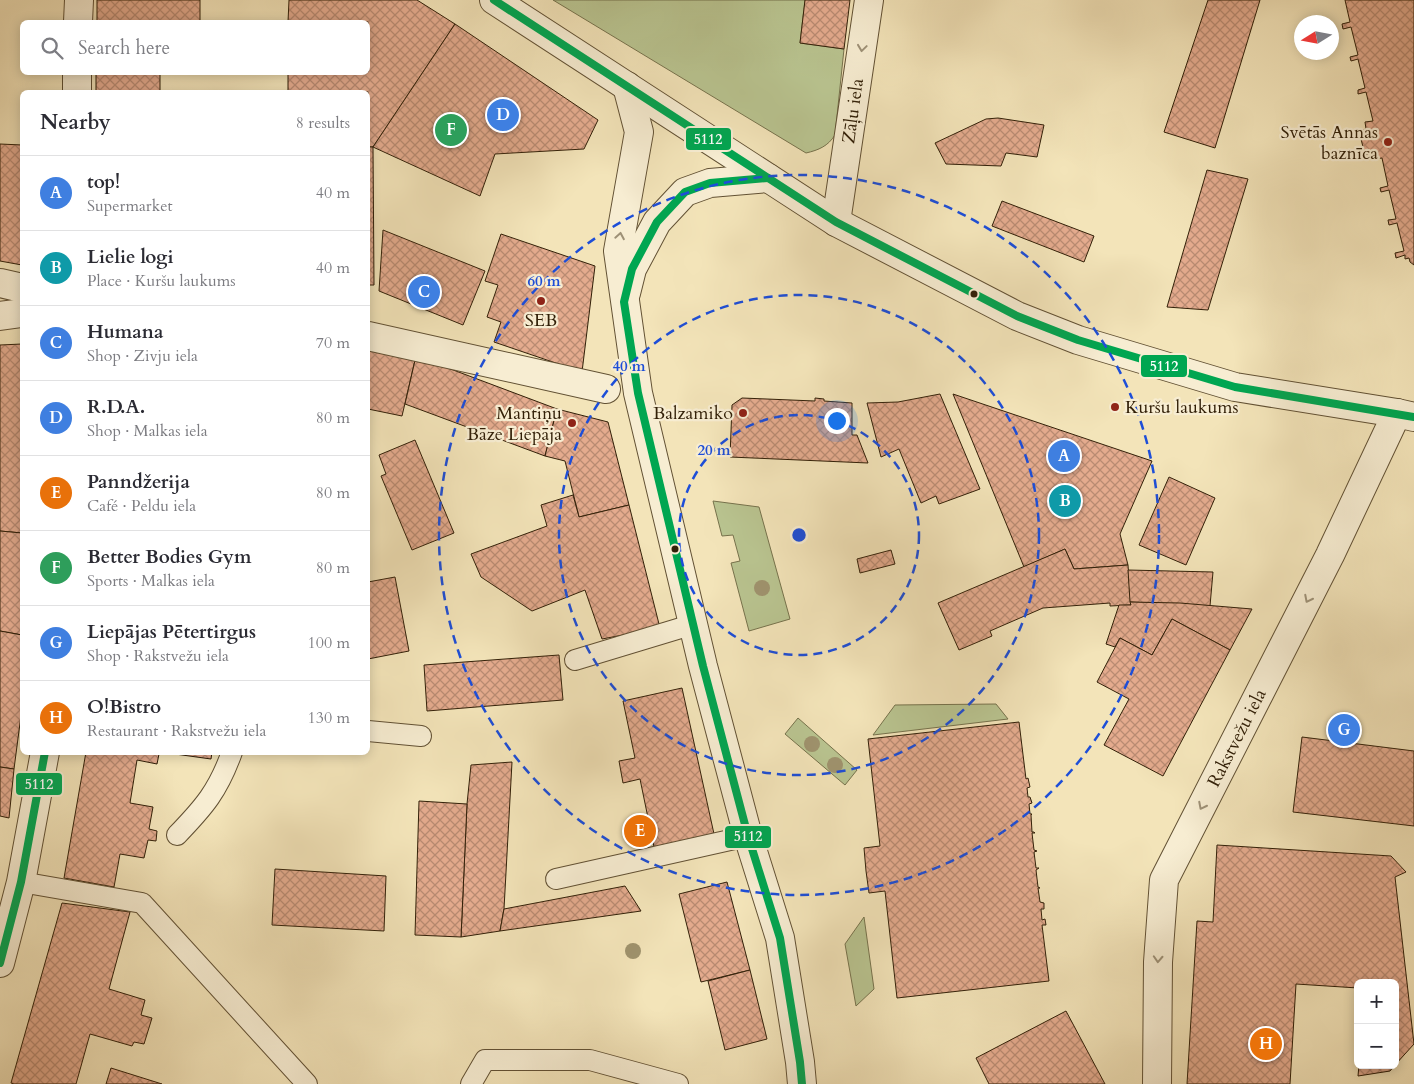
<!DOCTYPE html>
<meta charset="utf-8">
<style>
:root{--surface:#fff;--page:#f2f2f3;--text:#2b2b33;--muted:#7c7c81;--line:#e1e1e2;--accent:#8f2418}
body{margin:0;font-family:Cardo,serif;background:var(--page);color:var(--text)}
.controls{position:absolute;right:15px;bottom:15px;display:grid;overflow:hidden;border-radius:8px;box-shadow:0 2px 12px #0003}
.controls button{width:45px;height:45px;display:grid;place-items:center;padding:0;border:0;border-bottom:1px solid var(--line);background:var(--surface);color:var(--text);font:25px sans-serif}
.compass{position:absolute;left:1294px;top:15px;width:45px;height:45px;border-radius:50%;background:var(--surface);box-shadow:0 2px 12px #0003;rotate:259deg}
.you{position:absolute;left:836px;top:420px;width:18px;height:18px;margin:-12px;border:4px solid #fff;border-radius:50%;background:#1a73e8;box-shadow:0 0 0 8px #1a73e833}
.badge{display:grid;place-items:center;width:32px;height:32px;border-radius:50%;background:var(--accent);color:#fff;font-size:16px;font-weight:700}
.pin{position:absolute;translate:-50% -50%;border:2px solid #fff;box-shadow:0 1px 5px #0006}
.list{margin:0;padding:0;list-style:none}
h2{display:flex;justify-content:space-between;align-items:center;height:65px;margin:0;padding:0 20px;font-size:21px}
h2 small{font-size:16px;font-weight:400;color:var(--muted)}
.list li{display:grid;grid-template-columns:32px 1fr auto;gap:15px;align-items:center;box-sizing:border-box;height:75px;padding:0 20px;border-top:1px solid var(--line)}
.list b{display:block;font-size:19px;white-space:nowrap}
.list p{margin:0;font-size:16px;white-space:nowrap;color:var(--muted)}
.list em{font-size:16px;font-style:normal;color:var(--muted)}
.icon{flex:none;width:28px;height:28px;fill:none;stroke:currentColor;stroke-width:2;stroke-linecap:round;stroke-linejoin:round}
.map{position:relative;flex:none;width:1414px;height:1084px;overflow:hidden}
.search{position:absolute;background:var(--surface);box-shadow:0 2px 12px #0003;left:20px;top:20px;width:350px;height:55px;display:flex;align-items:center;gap:12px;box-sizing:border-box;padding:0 18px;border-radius:8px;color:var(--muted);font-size:19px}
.panel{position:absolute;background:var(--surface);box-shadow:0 2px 12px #0003;left:20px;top:90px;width:350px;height:665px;border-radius:8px}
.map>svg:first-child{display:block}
.grass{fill:#b9c490;stroke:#76724c}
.building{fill:url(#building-cross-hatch);stroke:#322008}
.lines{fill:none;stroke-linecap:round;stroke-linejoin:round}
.service-casing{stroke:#625134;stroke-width:22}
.pedestrian-casing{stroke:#625134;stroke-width:30}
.minor-casing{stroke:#625134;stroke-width:30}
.tertiary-casing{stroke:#625134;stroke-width:30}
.service{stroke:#f7edd2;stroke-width:20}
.pedestrian{stroke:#f7edd2;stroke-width:28}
.minor{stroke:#f7edd2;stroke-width:28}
.tertiary{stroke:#f7edd2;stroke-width:28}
.bus-1-casing{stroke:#f7edd2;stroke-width:11}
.bus-1{stroke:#00a651;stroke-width:8}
.tree{fill:#9f936e}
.oneway{stroke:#9e9177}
.ring{fill:none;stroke:#1d4ed8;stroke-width:2.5;stroke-dasharray:9 6}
.poi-dot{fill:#8f2418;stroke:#f7edd2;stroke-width:2}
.bus-dot{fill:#322008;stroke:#f7edd2;stroke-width:2}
.labels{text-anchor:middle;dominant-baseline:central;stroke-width:4.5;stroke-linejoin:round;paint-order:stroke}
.street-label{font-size:18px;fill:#322008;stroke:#f7edd2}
.poi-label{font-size:18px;fill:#322008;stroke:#f7edd2;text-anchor:end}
.centre{fill:#1d4ed8;stroke:#f7edd2;stroke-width:2.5}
.ring-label{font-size:15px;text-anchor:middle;font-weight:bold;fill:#1d4ed8;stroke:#f7edd2;stroke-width:4.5;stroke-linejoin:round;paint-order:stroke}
.line-badge{stroke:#f7edd2;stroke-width:2}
.badge-label{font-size:14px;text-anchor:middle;font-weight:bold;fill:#fff}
</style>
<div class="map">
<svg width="1414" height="1084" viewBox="0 0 1414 1084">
<defs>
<pattern id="building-cross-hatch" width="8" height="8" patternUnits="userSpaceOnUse" patternTransform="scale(1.25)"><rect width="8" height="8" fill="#e4ab8e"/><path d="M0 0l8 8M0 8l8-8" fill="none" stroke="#b98b72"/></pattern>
</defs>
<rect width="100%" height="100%" fill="#f3e4b9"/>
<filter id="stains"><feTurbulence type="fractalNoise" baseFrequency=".004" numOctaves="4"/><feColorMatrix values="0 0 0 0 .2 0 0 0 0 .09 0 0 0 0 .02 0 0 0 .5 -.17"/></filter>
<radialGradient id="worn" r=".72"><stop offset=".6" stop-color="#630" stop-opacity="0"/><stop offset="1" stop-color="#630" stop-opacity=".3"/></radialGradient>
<g class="grass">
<path d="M 553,0 L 805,0 L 800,43 L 844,49 L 835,135 C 828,146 819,150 806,153 Z"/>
<path d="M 713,501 L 759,507 L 790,619 L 749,631 L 731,563 L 740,561 L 733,535 L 722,536 Z"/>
<path d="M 996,704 L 1008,719 L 873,735 L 895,705 Z"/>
<path d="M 798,718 L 857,770 L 845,785 L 785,734 Z"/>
<path d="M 864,917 L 874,989 L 856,1006 L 845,944 Z"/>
</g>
<g class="building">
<rect x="97" y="0" width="103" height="22"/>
<path d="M 289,0 L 417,0 L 455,24 L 373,147 L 368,147 L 368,92 L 288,92 L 288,72 L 368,72 L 368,22 L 288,22 Z"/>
<path d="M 805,0 L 850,0 L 844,49 L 800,43 Z"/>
<path d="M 1208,0 L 1260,0 L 1215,148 L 1164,132 Z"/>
<path d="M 1345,0 L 1414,0 L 1414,265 L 1410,262 L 1409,258 L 1405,259 L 1405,255 L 1396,258 L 1395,253 L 1404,251 L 1397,223 L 1389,225 L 1388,220 L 1396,219 L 1389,190 L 1381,192 L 1380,188 L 1388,186 L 1382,158 L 1374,159 L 1372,153 L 1365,155 L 1359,131 L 1366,129 L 1365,122 L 1373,121 L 1366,92 L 1358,94 L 1358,90 L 1365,88 L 1358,59 L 1351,61 L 1350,57 L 1358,55 L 1351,27 L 1343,29 L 1342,24 L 1350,22 Z"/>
<path d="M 455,24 L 598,120 L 584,149 L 495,154 L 480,196 L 373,147 Z"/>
<rect x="96" y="72" width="64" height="20"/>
<path d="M 998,118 L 1044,125 L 1037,157 L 1006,153 L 1001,166 L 946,164 L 935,143 L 986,119 Z"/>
<path d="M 0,144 L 22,145 L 22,265 L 0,261 Z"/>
<path d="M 368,147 L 373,147 L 374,285 L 368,285 Z"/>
<path d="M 1207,170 L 1248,179 L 1208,310 L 1167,307 Z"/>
<path d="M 1002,201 L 1094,236 L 1084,262 L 992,226 Z"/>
<path d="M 383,230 L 485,271 L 463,325 L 379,291 Z"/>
<path d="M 501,234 L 595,266 L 582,372 L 494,342 L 501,322 L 487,317 L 498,285 L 485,281 Z"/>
<path d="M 22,344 L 22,533 L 0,531 L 0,345 Z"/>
<path d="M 368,346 L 416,356 L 402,416 L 368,409 Z"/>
<path d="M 416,356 L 557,409 L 545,456 L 405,404 Z"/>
<path d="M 940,394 L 980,489 L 939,504 L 936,496 L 921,503 L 899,449 L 881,457 L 867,403 L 898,402 Z"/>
<path d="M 953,394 L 1152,461 L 1120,534 L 1128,565 L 1074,569 L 1065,549 L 1024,567 Z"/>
<path d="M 742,398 L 815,401 L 815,398 L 824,399 L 824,401 L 852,403 L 852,435 L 857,435 L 868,463 L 730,457 L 732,405 Z"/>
<path d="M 557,409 L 608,422 L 629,505 L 579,517 L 565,461 L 545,456 Z"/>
<path d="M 415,440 L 454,533 L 412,550 L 381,476 L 386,474 L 379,455 Z"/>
<path d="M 1169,477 L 1215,498 L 1186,565 L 1139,545 Z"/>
<path d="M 573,495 L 579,517 L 629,505 L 660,628 L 602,639 L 585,590 L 532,611 L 481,577 L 471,554 L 547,526 L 541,505 Z"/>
<path d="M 0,531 L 22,533 L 22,635 L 0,631 Z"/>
<path d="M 1065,549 L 1074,569 L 1128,565 L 1131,605 L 1110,606 L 1110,603 L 1043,608 L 990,631 L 992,636 L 959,650 L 938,603 Z"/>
<path d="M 891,550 L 895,564 L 860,573 L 857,559 Z"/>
<path d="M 1128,570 L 1213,572 L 1210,606 L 1130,602 Z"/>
<path d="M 395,577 L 409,651 L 368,659 L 368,582 Z"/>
<path d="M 1130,602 L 1180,603 L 1252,609 L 1230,650 L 1172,619 L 1152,655 L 1120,638 L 1115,647 L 1106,644 L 1119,605 L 1131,605 Z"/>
<path d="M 1172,619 L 1230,650 L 1163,776 L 1104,745 L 1129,699 L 1097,682 L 1120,638 L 1152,655 Z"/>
<path d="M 0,631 L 22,635 L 22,708 L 14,769 L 0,767 Z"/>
<path d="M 559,655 L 563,700 L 427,711 L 424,665 Z"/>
<path d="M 682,688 L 714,834 L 654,847 L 640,779 L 623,783 L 619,761 L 635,758 L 623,701 Z"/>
<path d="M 1019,722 L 1026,779 L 1028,778 L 1030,787 L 1027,788 L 1028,797 L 1030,797 L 1032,803 L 1029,804 L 1030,814 L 1032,814 L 1031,815 L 1032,832 L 1034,832 L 1035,833 L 1032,833 L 1034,850 L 1037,851 L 1034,852 L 1036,868 L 1039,868 L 1036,870 L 1038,887 L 1040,888 L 1038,888 L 1040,902 L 1044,903 L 1044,909 L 1041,909 L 1042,920 L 1045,919 L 1046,925 L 1042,925 L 1049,981 L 897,998 L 885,891 L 869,893 L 866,871 L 864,848 L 880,846 L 868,739 Z"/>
<path d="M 1302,737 L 1414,751 L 1414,826 L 1293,812 Z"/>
<path d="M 86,752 L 149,752 L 159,754 L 157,764 L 137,760 L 130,803 L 153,807 L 149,829 L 157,831 L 156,841 L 148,840 L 144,858 L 120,854 L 114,887 L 64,878 Z"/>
<path d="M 176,752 L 212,752 L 211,759 L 175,754 Z"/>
<path d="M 512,762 L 504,909 L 500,931 L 461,937 L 467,804 L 471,765 Z"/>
<path d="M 0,767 L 14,769 L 9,818 L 0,816 Z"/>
<path d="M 419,801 L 467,804 L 461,937 L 415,935 Z"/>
<path d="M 1217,845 L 1391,856 L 1406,872 L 1395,877 L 1414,1044 L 1395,1065 L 1395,983 L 1358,983 L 1358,988 L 1296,984 L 1290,1084 L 1187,1084 L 1197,921 L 1213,922 Z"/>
<path d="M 275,869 L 386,876 L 384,931 L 272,925 Z"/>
<path d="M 727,882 L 750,970 L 701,982 L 679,894 Z"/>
<path d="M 625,886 L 641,911 L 500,931 L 504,909 Z"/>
<path d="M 62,903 L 130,912 L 109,989 L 145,1000 L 141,1015 L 152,1018 L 144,1044 L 134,1042 L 132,1046 L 90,1034 L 76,1084 L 14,1084 L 11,1083 Z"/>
<path d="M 750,970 L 767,1039 L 725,1050 L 708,981 Z"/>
<path d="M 1066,1011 L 1105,1084 L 989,1084 L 976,1058 Z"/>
<path d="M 1359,1065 L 1395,1065 L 1390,1071 L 1358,1076 Z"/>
<path d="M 111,1068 L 162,1084 L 106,1084 Z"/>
</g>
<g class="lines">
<g class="service-casing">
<g id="service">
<path d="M 575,660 L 694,624"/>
<path d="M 368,731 L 421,736"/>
<path d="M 177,835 C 204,807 218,791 232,752"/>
<path d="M 556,879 L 748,836"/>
<path d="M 21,882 L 142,903 L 307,1084"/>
<path d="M 471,1084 L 485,1060 L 590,1060 L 678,1084"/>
</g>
</g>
<g class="pedestrian-casing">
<g id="pedestrian">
<path d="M 0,316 L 22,313"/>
<path d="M 368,336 L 606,389"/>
</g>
</g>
<g class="minor-casing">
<g id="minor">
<path d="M 836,222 L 869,0"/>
<path d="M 0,283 L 22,288"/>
<path d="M 1157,1084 L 1158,962 L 1164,880 L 1330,555 L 1397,413"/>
</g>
</g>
<g class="tertiary-casing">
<g id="tertiary">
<path d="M 494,0 L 836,222 L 1017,316 L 1078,340 L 1235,387 L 1397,413 L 1414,417"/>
<path d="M 78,22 L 79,0"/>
<path d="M 627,86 L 639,132 L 618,251 L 638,393 L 703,666 L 748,836 L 780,938 L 800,1062 L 802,1084"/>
<path d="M 77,92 L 77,72"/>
<path d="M 626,293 L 632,269 L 657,222 L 685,192 L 710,183 L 768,178"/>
<path d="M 0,963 L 21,882 L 45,752"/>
</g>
</g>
<use href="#service" class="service"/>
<use href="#pedestrian" class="pedestrian"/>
<use href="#minor" class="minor"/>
<use href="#tertiary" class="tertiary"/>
<g class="bus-1-casing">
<g id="bus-1">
<path d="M 494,0 L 836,222 L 1017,316 L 1078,340 L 1235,387 L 1414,417"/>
<path d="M 768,178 L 710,183 L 685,192 L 657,222 L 632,269 L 624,302 L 638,393 L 703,666 L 748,836 L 780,938 L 800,1062 L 802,1084"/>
<path d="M 0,963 L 21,882 L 45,752"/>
</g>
</g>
<use href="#bus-1" class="bus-1"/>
</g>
<g class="tree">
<circle cx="762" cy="588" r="8"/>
<circle cx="812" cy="744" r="8"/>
<circle cx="835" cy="765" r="8"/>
<circle cx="633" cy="951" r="8"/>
</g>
<defs><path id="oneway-chevron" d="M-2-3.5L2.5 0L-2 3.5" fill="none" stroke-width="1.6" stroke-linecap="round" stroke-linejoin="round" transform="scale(1.25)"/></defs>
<g class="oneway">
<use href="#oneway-chevron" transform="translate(862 48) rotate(98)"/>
<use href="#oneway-chevron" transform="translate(620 236) rotate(-80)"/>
<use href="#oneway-chevron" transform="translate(1308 599) rotate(117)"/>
<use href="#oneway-chevron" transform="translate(1202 806) rotate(117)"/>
<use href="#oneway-chevron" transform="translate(1158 959) rotate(93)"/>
</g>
<g class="ring">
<circle cx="799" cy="535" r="120"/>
<circle cx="799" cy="535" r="240"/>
<circle cx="799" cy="535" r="360"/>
</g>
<g class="poi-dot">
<circle cx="1388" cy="142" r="5"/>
<circle cx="541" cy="301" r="5"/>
<circle cx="1115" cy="407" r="5"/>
<circle cx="743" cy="413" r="5"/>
<circle cx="572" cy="423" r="5"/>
</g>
<g class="bus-dot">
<circle cx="974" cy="294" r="4.5"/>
<circle cx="675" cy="549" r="4.5"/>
</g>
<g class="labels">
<g class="street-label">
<text transform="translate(853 111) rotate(-82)">Zāļu iela</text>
<text transform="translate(1237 738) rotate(-63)">Rakstvežu iela</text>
</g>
<g class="poi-label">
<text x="1378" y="132">Svētās Annas<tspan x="1378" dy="21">baznīca</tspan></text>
<text x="541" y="320" text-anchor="middle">SEB</text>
<text x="1125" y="407" text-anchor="start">Kuršu laukums</text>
<text x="562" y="413">Mantiņu<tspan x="562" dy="21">Bāze Liepāja</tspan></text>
<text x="733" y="413">Balzamiko</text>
</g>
</g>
<circle cx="799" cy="535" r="8" class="centre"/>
<g class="ring-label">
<text x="544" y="286">60 m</text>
<text x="629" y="371">40 m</text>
<text x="714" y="455">20 m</text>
</g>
<g class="line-badge">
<rect x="685" y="127" width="47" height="24" rx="5" fill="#00a651"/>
<rect x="1140" y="354" width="48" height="24" rx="5" fill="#00a651"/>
<rect x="15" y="772" width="48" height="24" rx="5" fill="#00a651"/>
<rect x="724" y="825" width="48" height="24" rx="5" fill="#00a651"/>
</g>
<g class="badge-label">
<text x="708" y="144">5112</text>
<text x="1164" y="371">5112</text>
<text x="39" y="789">5112</text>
<text x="748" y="841">5112</text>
</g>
<rect width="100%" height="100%" filter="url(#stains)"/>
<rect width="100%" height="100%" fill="url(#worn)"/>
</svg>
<div class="controls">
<button>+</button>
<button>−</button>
</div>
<svg class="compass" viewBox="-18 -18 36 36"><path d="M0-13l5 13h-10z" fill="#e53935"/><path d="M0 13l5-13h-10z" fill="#7c7c81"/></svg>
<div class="you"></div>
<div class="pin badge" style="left:1064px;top:456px;background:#3f7fe0">A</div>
<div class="pin badge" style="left:1065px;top:501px;background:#0f9aa8">B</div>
<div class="pin badge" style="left:424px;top:292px;background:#3f7fe0">C</div>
<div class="pin badge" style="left:503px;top:115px;background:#3f7fe0">D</div>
<div class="pin badge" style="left:640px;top:831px;background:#e8710a">E</div>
<div class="pin badge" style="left:451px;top:130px;background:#2e9e5b">F</div>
<div class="pin badge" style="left:1344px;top:730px;background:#3f7fe0">G</div>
<div class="pin badge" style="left:1266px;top:1044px;background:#e8710a">H</div>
<div class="search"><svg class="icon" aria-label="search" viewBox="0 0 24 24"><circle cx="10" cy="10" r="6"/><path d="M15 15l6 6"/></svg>Search here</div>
<section class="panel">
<h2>Nearby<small>8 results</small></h2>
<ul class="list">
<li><span class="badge" style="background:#3f7fe0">A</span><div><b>top!</b><p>Supermarket</p></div><em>40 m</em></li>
<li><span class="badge" style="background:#0f9aa8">B</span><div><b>Lielie logi</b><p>Place · Kuršu laukums</p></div><em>40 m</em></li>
<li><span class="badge" style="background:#3f7fe0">C</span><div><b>Humana</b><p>Shop · Zivju iela</p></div><em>70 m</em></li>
<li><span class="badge" style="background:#3f7fe0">D</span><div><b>R.D.A.</b><p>Shop · Malkas iela</p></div><em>80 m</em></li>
<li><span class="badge" style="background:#e8710a">E</span><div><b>Panndžerija</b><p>Café · Peldu iela</p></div><em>80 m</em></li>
<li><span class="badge" style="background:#2e9e5b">F</span><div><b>Better Bodies Gym</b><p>Sports · Malkas iela</p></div><em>80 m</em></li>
<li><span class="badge" style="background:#3f7fe0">G</span><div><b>Liepājas Pētertirgus</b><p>Shop · Rakstvežu iela</p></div><em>100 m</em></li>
<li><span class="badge" style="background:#e8710a">H</span><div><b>O!Bistro</b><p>Restaurant · Rakstvežu iela</p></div><em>130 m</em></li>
</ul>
</section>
</div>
